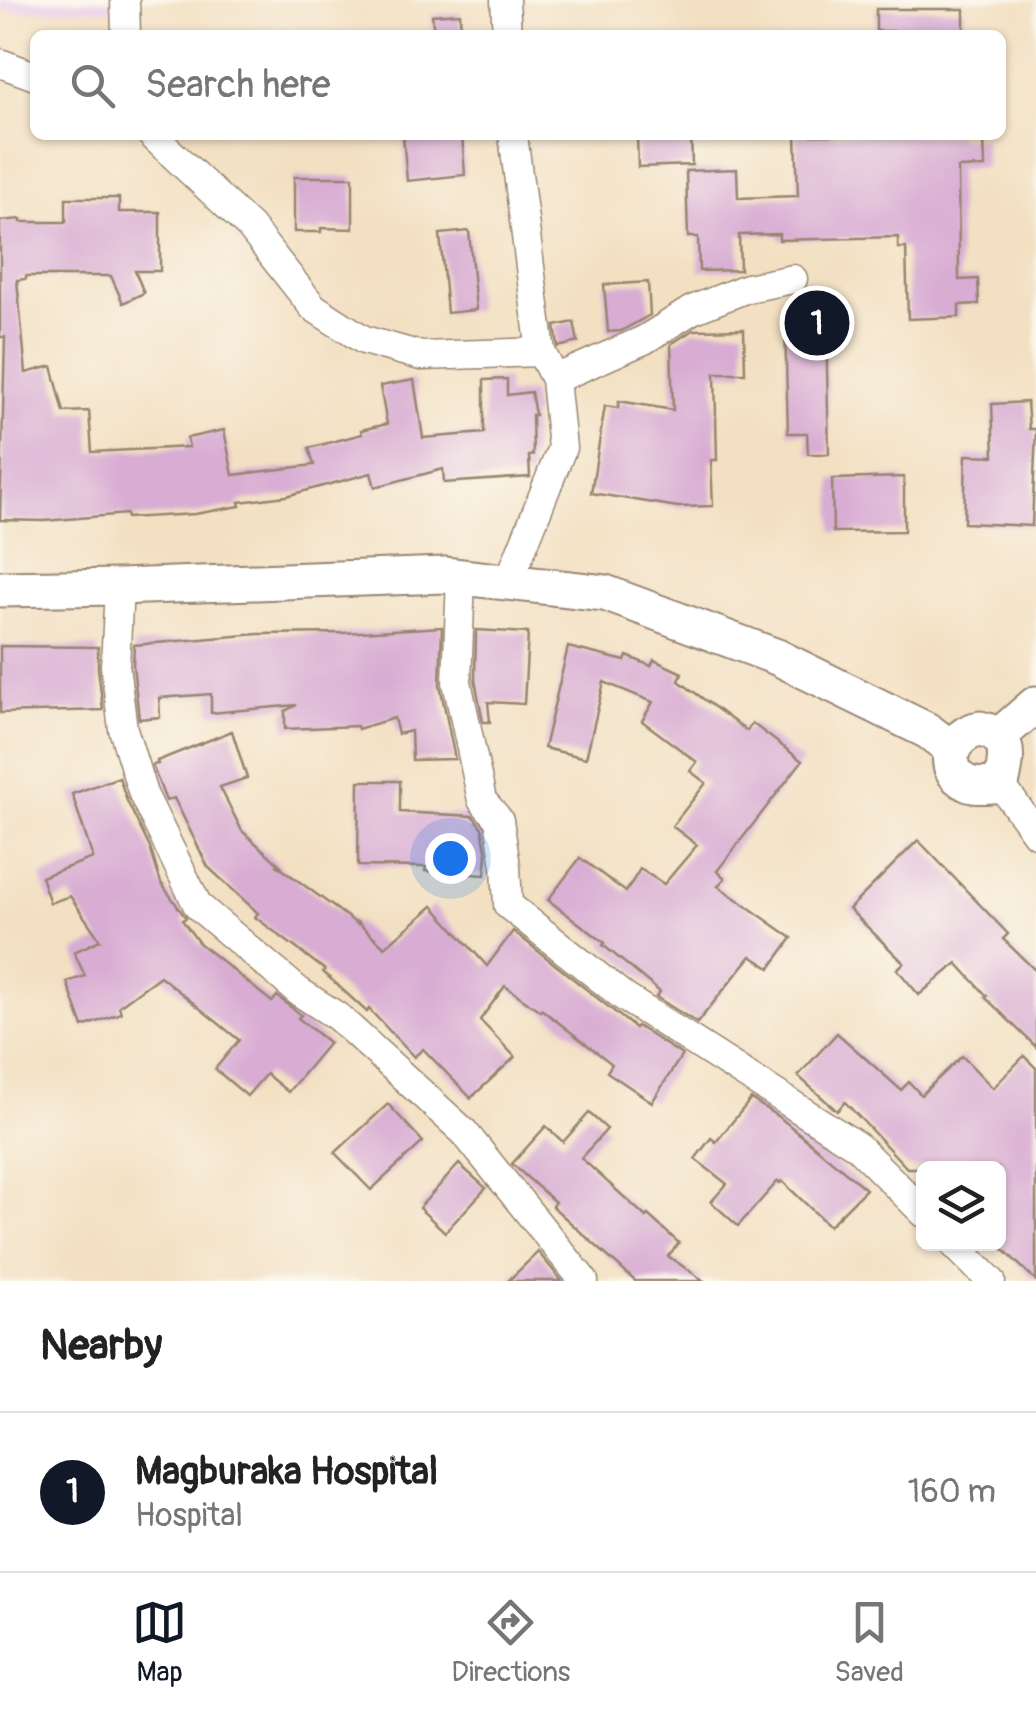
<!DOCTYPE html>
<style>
:root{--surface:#fff;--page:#f2f2f2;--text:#222;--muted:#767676;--line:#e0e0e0;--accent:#111827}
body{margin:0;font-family:Pangolin,sans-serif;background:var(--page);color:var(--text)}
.controls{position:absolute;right:30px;bottom:30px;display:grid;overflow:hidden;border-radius:15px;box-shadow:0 2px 8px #0004}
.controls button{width:90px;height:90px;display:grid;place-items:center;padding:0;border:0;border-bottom:2px solid var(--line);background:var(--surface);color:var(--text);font:50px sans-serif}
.you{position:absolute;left:450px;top:858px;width:35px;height:35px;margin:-25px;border:8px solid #fff;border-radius:50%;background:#1a73e8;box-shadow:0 0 0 15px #1a73e833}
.badge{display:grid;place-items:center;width:65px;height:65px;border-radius:50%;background:var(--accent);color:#fff;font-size:32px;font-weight:700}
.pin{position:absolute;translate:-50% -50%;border:5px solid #fff;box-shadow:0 2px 10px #0006}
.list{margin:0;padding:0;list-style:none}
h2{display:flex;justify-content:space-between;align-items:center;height:130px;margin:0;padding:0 40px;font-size:42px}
h2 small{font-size:32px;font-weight:400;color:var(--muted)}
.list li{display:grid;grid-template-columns:65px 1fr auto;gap:30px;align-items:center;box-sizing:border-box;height:160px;padding:0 40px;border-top:2px solid var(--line)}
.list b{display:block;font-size:38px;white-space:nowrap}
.list p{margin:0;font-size:32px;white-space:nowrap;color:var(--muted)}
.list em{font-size:32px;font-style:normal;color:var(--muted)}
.icon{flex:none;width:55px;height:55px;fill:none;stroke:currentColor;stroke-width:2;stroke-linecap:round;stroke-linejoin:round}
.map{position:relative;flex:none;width:1036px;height:1281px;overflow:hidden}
.search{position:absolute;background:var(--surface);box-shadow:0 2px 8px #0004;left:30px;right:30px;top:30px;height:110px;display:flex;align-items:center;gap:25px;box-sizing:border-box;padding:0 35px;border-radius:15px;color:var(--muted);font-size:38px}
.sheet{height:290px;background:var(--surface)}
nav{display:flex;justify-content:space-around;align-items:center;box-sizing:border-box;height:140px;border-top:2px solid var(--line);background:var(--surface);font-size:28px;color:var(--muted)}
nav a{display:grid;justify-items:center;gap:5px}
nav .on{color:var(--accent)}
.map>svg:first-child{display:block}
.built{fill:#ecd1ea}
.building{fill:#d8acd3}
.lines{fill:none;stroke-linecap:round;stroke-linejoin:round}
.minor-casing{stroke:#978570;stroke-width:31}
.tertiary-casing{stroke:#978570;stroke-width:39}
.minor{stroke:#fff;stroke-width:28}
.tertiary{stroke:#fff;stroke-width:35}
</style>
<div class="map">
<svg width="1036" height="1281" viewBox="0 0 1036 1281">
<rect width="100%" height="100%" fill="#fbf7ec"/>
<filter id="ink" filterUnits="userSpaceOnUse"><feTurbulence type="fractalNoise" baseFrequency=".01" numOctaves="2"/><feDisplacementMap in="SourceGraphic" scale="20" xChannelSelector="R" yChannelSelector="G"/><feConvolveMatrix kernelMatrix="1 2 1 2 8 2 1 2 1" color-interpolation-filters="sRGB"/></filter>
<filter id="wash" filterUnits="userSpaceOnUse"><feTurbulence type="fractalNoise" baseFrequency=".0048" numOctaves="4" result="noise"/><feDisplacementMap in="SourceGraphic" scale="40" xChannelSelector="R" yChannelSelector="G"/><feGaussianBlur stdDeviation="2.25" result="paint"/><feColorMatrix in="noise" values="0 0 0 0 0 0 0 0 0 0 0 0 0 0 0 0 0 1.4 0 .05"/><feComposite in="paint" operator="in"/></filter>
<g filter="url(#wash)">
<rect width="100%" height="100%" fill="#f3e0c2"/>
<path class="built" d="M 0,0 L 116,0 L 117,9 L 0,11 Z"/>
<g id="blocks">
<g class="building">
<path d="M 876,9 L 964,9 L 964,35 L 932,35 L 932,31 L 876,31 Z"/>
<path d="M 460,13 L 461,35 L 434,35 L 432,15 Z"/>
<path d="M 403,135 L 462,135 L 465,175 L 407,181 Z"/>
<path d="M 691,135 L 692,165 L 638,167 L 637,136 Z"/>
<path d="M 796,135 L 958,135 L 958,138 L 984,138 L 985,167 L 958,168 L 959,280 L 978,279 L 979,304 L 959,305 L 959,317 L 908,319 L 906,248 L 898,248 L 898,237 L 779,240 L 779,234 L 739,235 L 740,270 L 699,271 L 698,237 L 688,237 L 686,171 L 737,169 L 738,198 L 798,196 Z"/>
<path d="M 294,177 L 353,177 L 353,229 L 321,228 L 321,232 L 294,232 Z"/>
<path d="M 66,198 L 119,198 L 119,212 L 160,212 L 160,271 L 135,271 L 144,293 L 123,303 L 111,276 L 26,276 L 26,279 L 17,280 L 26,373 L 52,366 L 64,412 L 89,411 L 92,452 L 189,447 L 187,438 L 224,430 L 233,475 L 314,465 L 309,448 L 362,434 L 361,430 L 387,424 L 380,386 L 414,380 L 423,438 L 484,433 L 484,380 L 507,379 L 507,395 L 531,392 L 535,415 L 532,415 L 533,455 L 529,456 L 530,477 L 444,483 L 443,469 L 375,487 L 371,473 L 286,496 L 239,502 L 240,506 L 195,514 L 127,518 L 126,514 L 44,521 L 0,520 L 5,337 L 0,337 L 0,221 L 21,219 L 21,222 L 66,222 Z"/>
<path d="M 469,231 L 476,310 L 447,313 L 440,234 Z"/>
<path d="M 648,282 L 650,315 L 621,331 L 608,332 L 604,285 Z"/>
<path d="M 574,322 L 578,342 L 558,347 L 555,326 Z"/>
<path d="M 826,326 L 829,454 L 808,454 L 807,433 L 788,433 L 785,327 Z"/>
<path d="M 744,329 L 745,373 L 715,373 L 717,460 L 711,460 L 713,506 L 678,507 L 591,493 L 605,406 L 618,408 L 619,401 L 673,410 L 671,344 L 693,330 Z"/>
<path d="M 1027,402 L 1029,429 L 1036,429 L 1032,526 L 964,523 L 966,455 L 994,456 L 992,404 Z"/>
<path d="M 904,477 L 904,531 L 833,532 L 832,479 Z"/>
<path d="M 442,627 L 440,685 L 455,759 L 412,760 L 411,731 L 398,734 L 394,718 L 358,729 L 357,726 L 285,729 L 285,711 L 297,705 L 211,713 L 211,694 L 159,698 L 160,717 L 139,719 L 133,665 L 134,645 L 258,634 L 343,633 Z"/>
<path d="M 476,630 L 528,633 L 524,704 L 488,702 L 490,722 L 483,722 L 475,680 Z"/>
<path d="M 0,646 L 98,647 L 98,668 L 103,710 L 0,713 Z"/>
<path d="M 568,647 L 625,661 L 627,656 L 651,666 L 654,660 L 682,673 L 679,681 L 747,731 L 752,723 L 802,761 L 717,871 L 725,878 L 718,886 L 792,938 L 770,968 L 751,956 L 697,1023 L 656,997 L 660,992 L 603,945 L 605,943 L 548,900 L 580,858 L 626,892 L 640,869 L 664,884 L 697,845 L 672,826 L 706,783 L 690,771 L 697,762 L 642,721 L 653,702 L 604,682 L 586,758 L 544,748 Z"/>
<path d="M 232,731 L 247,778 L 220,787 L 242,831 L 281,866 L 278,866 L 357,924 L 357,922 L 385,947 L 433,906 L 487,966 L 513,931 L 635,1028 L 637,1026 L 682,1055 L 652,1102 L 607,1072 L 612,1064 L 541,1009 L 540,1011 L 505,986 L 480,1020 L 515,1057 L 471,1098 L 423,1049 L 414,1057 L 369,1009 L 367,1012 L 323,972 L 325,970 L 255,917 L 258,913 L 208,867 L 174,798 L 166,801 L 152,765 L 158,764 L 157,761 Z"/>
<path d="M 119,777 L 127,801 L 150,848 L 161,883 L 186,918 L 182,920 L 199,943 L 272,1002 L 277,996 L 296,1011 L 301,1015 L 298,1018 L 329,1043 L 288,1092 L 266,1074 L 247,1096 L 215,1069 L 239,1040 L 160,976 L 119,1006 L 121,1013 L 83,1027 L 67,982 L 85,976 L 74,952 L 100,940 L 70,896 L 50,903 L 41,877 L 93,858 L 72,794 Z"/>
<path d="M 359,781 L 400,781 L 400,812 L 473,816 L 482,828 L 487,855 L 485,875 L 425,871 L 426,867 L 358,866 Z"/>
<path d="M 918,840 L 1008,934 L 1003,939 L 1036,971 L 1036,1047 L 985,997 L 987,996 L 957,963 L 919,995 L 897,969 L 904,963 L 849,909 Z"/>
<path d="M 837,1033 L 901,1090 L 909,1082 L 921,1095 L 962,1056 L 993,1088 L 1024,1056 L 1036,1068 L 1036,1281 L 998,1244 L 998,1168 L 907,1168 L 845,1102 L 837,1111 L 798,1076 Z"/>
<path d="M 751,1099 L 783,1120 L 866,1189 L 829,1226 L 782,1181 L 780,1183 L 778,1181 L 738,1226 L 711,1202 L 727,1184 L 695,1159 L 711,1138 L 716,1142 Z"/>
<path d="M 388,1104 L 423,1142 L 371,1190 L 335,1153 Z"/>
<path d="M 589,1113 L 607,1129 L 581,1158 L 646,1217 L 648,1215 L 679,1243 L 668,1256 L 704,1281 L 635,1281 L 552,1206 L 555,1202 L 512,1164 L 546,1126 L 563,1142 Z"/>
<path d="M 459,1164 L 486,1188 L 445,1232 L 419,1208 Z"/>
<path d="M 538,1252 L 562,1281 L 508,1281 Z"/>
</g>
</g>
</g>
<g filter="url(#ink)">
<use href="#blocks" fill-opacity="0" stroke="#978570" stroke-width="2.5"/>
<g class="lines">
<g class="minor-casing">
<g id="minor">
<path d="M 125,0 L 126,35"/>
<path d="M 505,0 L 507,35"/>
<path d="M 0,63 L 35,76"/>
<path d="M 152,135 L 250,227 L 313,307 L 364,340 L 421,356 L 541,352"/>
<path d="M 555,379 L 644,340 L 692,310 L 747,288 L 793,279"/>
<path d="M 461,577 L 457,682 L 482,800 L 499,820 L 506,866 L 508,905 L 624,997 L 857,1146 L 924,1213"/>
<path d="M 509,581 L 562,448 L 555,379 L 541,352 L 513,135"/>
<path d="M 119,587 L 115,666 L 123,729 L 143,794 L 198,906 L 298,991 L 338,1017 L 464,1132 L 584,1281"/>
<path d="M 1001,785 L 1036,833"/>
<path d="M 954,1244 L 991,1281"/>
</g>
</g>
<g class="tertiary-casing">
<g id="tertiary">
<path d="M 0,589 L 119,587 L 444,575 L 605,593 L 777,657 L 928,731 L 952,749"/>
<path d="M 980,729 C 1014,736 1006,760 1001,785 C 990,784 977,788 967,783 C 937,769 952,733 980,729 Z"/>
<path d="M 998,737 L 1036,704"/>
</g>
</g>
<use href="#minor" class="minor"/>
<use href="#tertiary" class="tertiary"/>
</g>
</g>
</svg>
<div class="controls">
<button><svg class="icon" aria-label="layers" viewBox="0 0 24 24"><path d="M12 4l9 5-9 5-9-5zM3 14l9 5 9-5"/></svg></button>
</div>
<div class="you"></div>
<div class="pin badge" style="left:817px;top:323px">1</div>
<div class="search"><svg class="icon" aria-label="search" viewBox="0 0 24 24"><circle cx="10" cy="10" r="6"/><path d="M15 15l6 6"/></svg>Search here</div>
</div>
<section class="sheet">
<h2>Nearby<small></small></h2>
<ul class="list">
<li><span class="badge">1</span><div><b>Magburaka Hospital</b><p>Hospital</p></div><em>160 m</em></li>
</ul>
</section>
<nav>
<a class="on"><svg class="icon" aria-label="map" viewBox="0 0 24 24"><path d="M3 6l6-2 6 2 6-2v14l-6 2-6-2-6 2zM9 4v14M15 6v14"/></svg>Map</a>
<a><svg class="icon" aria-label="directions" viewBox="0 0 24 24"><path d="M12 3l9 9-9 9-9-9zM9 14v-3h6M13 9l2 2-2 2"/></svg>Directions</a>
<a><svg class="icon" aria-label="saved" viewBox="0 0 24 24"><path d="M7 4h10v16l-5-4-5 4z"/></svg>Saved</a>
</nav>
